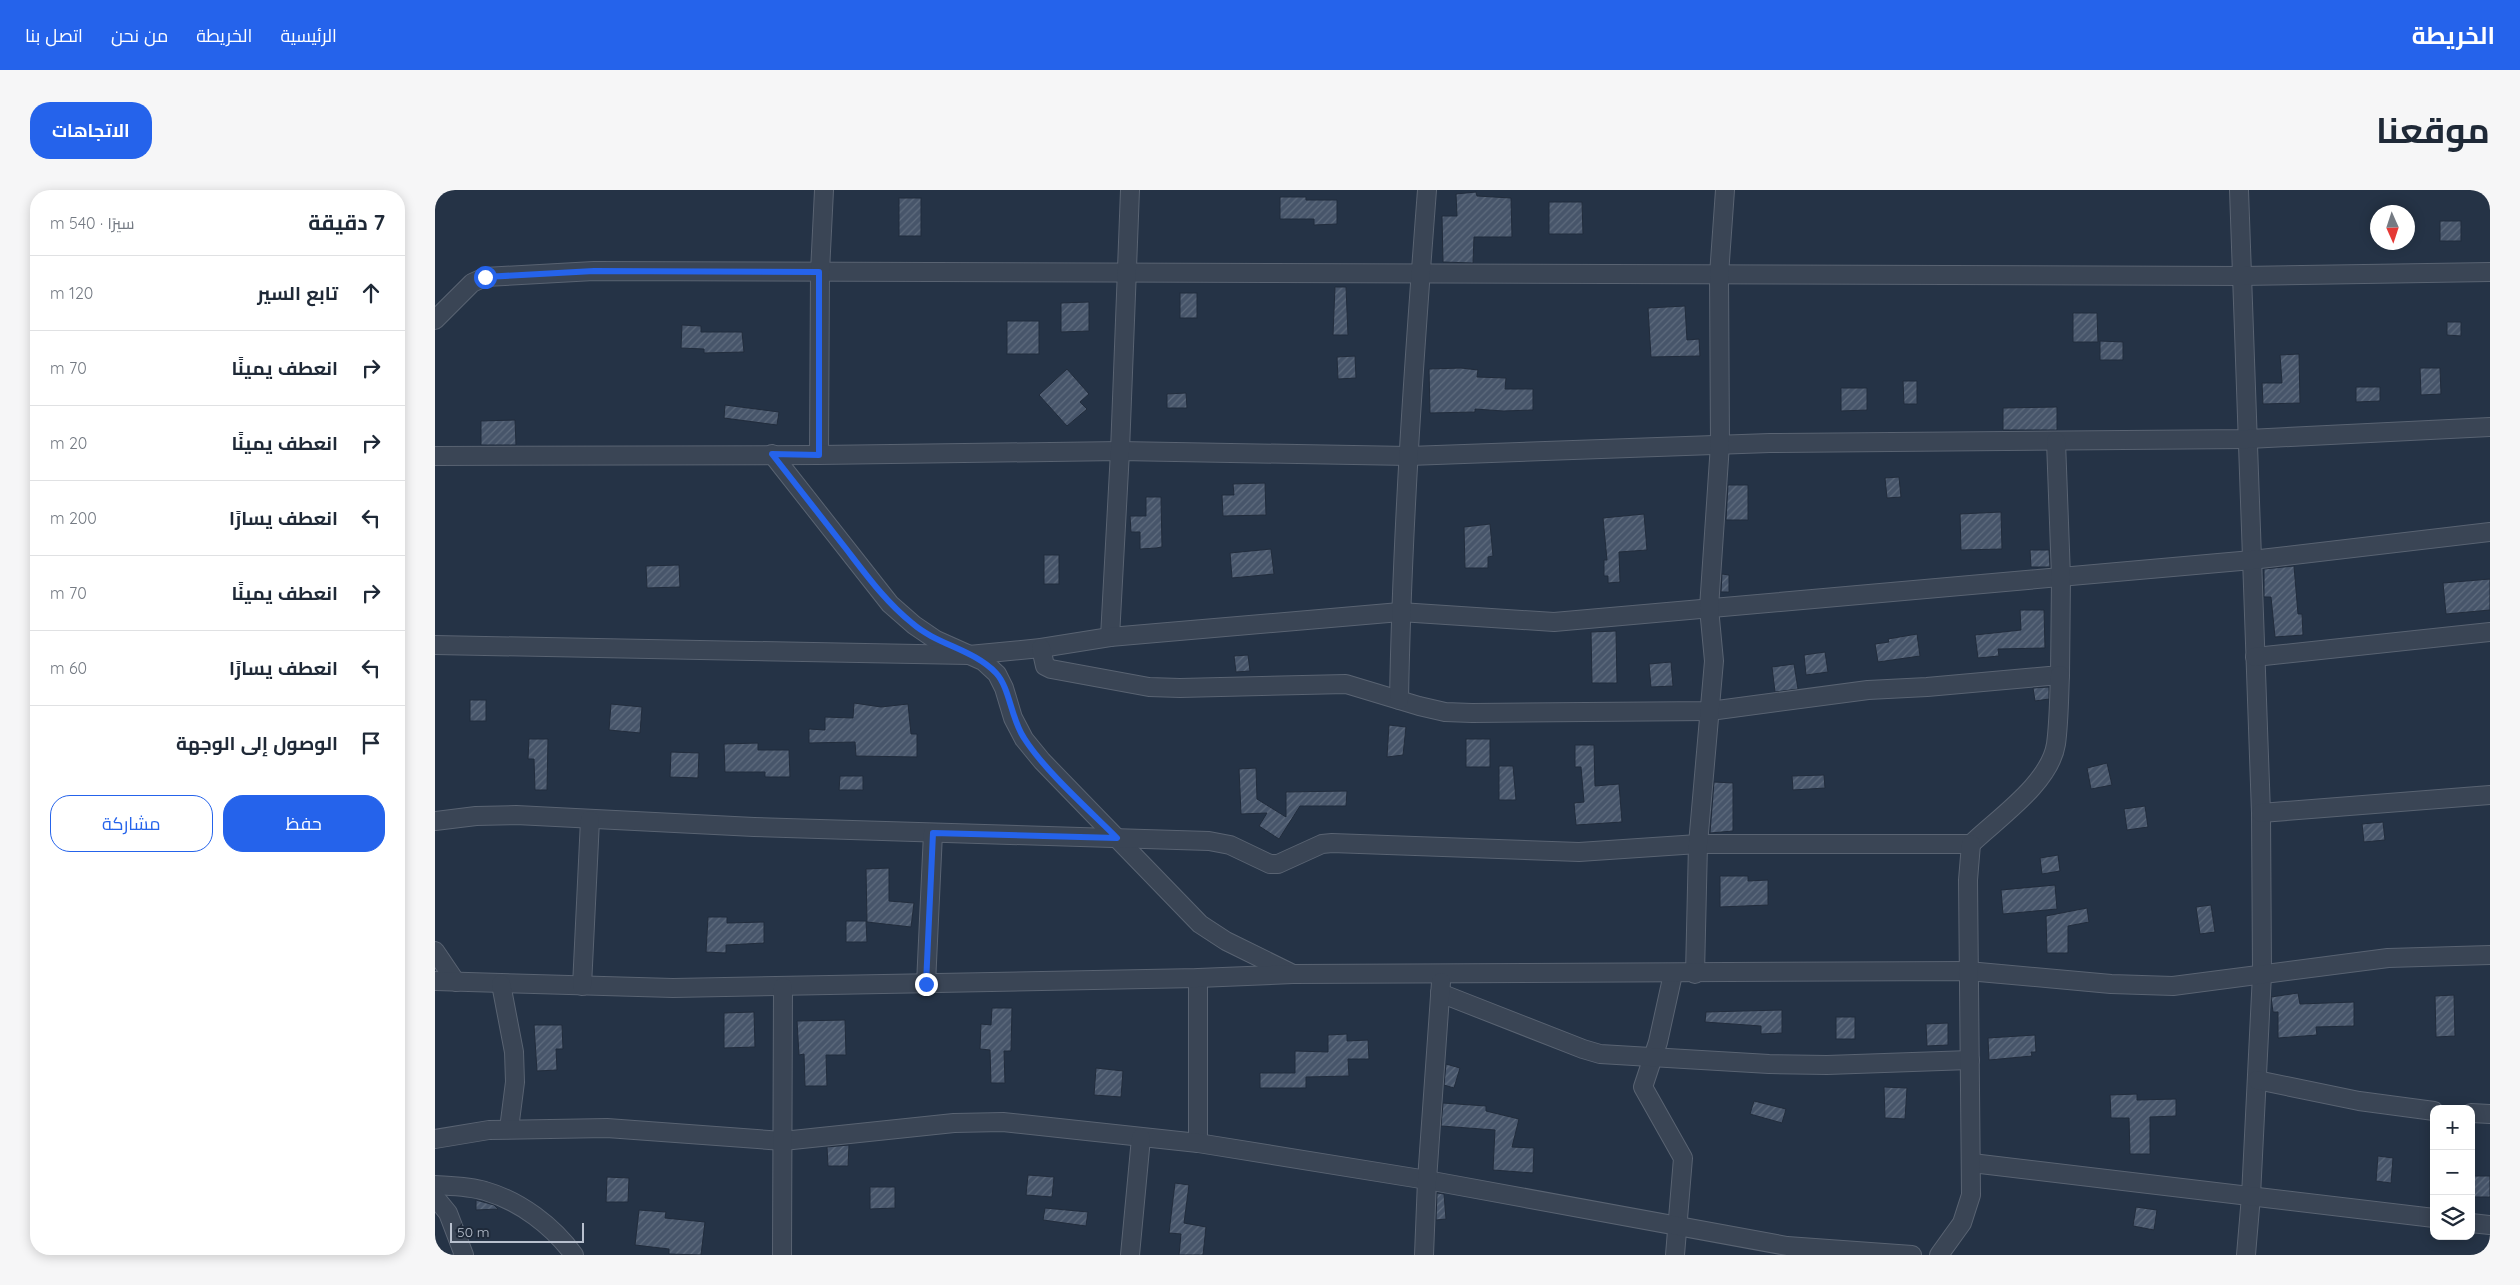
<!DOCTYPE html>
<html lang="ar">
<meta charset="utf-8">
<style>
:root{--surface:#fff;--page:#f6f6f7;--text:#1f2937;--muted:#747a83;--line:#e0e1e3;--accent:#2563eb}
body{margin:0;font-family:Quicksand,Cairo,sans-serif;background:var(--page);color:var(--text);direction:rtl}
.controls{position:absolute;right:15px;bottom:15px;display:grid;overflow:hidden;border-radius:10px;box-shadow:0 2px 12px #0003}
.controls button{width:45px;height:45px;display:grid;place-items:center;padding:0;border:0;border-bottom:1px solid var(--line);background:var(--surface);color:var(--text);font:25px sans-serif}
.compass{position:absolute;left:1935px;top:15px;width:45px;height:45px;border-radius:50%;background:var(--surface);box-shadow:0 2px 12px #0003;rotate:177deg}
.scale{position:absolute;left:15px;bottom:12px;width:134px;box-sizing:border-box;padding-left:5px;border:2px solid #b8c0ce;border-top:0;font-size:14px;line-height:18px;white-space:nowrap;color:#b8c0ce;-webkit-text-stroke:4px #1f2a3a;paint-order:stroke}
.stop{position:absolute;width:15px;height:15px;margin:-11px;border:4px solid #2563eb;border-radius:50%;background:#fff}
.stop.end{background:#2563eb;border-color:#fff;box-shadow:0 1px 5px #0008}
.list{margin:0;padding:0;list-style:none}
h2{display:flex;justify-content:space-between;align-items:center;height:65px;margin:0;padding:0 20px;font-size:21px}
h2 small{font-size:16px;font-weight:400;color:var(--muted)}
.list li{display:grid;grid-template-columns:32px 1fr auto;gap:15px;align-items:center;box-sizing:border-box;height:75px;padding:0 20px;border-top:1px solid var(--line)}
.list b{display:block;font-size:19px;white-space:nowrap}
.list em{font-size:16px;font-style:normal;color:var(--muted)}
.actions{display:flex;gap:10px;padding:15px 20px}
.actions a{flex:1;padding:11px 0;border:1px solid var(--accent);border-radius:20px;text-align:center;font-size:18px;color:var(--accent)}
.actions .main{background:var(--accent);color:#fff}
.icon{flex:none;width:28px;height:28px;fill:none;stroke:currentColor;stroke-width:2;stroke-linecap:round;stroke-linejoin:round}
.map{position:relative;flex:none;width:2055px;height:1065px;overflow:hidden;direction:ltr;border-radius:20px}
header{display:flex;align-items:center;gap:30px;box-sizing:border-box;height:70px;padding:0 25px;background:var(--accent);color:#fff}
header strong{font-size:24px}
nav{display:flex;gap:28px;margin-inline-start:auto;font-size:18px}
.intro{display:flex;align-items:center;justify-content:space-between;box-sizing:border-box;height:120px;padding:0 30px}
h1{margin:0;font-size:35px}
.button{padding:12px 22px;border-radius:20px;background:var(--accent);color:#fff;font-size:18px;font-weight:700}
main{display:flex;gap:30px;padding:0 30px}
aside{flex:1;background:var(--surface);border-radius:20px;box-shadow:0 2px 12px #0003}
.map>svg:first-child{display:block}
.building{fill:url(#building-hatch);stroke:#212c3c}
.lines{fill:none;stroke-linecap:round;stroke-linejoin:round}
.minor-casing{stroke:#596372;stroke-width:20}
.minor{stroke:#3a4555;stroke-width:18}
.route{stroke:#2563eb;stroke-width:6}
</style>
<header>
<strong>الخريطة</strong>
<nav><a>الرئيسية</a><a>الخريطة</a><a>من نحن</a><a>اتصل بنا</a></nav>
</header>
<div class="intro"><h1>موقعنا</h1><a class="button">الاتجاهات</a></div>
<main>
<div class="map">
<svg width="2055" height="1065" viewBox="0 0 2055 1065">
<defs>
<pattern id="building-hatch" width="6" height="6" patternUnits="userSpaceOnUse" patternTransform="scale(1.25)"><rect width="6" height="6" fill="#47556a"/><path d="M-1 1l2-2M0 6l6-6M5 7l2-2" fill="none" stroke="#5f6c7e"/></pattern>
</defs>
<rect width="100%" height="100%" fill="#253346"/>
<g class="building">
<path d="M 1041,2 L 1042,6 L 1076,8 L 1077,47 L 1039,47 L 1038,73 L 1008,72 L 1007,26 L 1022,26 L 1021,4 Z"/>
<path d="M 845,7 L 871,7 L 871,10 L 902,10 L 902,34 L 879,35 L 879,29 L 845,29 Z"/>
<rect x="464" y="8" width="22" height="38"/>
<path d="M 1114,12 L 1147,12 L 1148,44 L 1114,44 Z"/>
<rect x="2005" y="31" width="21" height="20"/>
<path d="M 900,97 L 911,97 L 913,145 L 898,145 Z"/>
<rect x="745" y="103" width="17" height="25"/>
<path d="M 654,112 L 654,141 L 626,142 L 626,113 Z"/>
<path d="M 1250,116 L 1252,150 L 1264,149 L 1265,166 L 1216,167 L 1213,118 Z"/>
<path d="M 1638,123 L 1662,123 L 1663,152 L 1638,152 Z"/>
<rect x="572" y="131" width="32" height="33"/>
<path d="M 2012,132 L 2026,132 L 2026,146 L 2012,145 Z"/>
<path d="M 247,135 L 266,136 L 266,142 L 307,142 L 309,162 L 269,163 L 269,159 L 246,158 Z"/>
<path d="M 1665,151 L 1688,152 L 1688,170 L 1665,170 Z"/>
<path d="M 1864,164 L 1865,213 L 1828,214 L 1827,193 L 1847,193 L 1845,165 Z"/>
<path d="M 920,166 L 921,188 L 903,189 L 902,167 Z"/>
<path d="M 1026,178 L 1043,180 L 1042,187 L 1071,188 L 1070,199 L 1098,199 L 1098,220 L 1068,221 L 1040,219 L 1040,222 L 995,223 L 994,179 Z"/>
<path d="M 1985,178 L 2005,178 L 2006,204 L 1986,205 Z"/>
<path d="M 632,179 L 654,204 L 645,212 L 652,219 L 632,236 L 604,205 Z"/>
<path d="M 1468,191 L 1482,191 L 1482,214 L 1469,214 Z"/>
<path d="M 1921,197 L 1945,197 L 1945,211 L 1921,212 Z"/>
<path d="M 1406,198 L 1432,198 L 1432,220 L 1406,221 Z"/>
<path d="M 751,203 L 752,218 L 732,218 L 732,204 Z"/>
<path d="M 290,215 L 344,222 L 342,235 L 289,228 Z"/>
<path d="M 1622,217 L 1622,240 L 1568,240 L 1568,218 Z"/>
<path d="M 80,230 L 81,255 L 46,255 L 46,231 Z"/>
<path d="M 1464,287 L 1466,307 L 1452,308 L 1450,288 Z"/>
<path d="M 830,293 L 831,325 L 788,326 L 787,305 L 799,305 L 798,294 Z"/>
<path d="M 1293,295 L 1313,295 L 1313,330 L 1291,330 Z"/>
<path d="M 711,307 L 726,307 L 727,357 L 721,358 L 705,359 L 705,342 L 696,342 L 695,326 L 711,326 Z"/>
<path d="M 1566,322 L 1567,359 L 1526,360 L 1525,324 Z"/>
<path d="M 1209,324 L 1212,360 L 1184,362 L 1185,392 L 1173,393 L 1173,386 L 1169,386 L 1169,370 L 1172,370 L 1168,328 Z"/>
<path d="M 1055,334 L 1058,366 L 1053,367 L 1053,378 L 1030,378 L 1029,337 Z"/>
<path d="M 836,359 L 839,384 L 797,388 L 795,363 Z"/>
<path d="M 1595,360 L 1614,360 L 1615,377 L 1596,377 Z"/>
<rect x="609" y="365" width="15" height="29"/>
<path d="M 244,375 L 245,397 L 212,398 L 211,376 Z"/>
<path d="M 1859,376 L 1863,424 L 1867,424 L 1868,445 L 1840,447 L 1836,407 L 1829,407 L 1829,379 Z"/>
<path d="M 1287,384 L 1294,385 L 1294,402 L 1286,402 Z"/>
<path d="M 2055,389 L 2055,420 L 2011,424 L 2008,393 Z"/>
<path d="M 1585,420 L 1609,420 L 1610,458 L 1563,459 L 1564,466 L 1543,468 L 1540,445 L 1586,440 Z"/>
<path d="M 1181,441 L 1182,493 L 1157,493 L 1156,442 Z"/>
<path d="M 1482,444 L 1485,466 L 1443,472 L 1440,454 L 1454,452 L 1453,449 Z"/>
<path d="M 1390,462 L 1393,482 L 1371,485 L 1369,465 Z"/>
<path d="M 813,465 L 815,481 L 801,482 L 799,466 Z"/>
<path d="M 1236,472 L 1238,496 L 1216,497 L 1214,474 Z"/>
<path d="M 1359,474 L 1363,499 L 1340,502 L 1337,477 Z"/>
<path d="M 1614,497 L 1614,509 L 1600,511 L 1598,498 Z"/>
<rect x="35" y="510" width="16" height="21"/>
<path d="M 419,513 L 446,517 L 473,514 L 476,544 L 482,544 L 482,567 L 421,566 L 420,552 L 374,553 L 374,539 L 390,540 L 390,527 L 418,528 Z"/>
<path d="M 176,514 L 207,517 L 205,543 L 174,540 Z"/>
<path d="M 954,535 L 971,537 L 968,565 L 952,567 Z"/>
<path d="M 94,549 L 113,549 L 112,600 L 100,600 L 99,569 L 93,569 Z"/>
<rect x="1031" y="549" width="24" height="28"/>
<path d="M 323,553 L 323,560 L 354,560 L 355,587 L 330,587 L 330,582 L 290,582 L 289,554 Z"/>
<path d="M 1140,555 L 1159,555 L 1160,596 L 1184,594 L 1187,632 L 1141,635 L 1139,613 L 1149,612 L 1146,577 L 1140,577 Z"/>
<path d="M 236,562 L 264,563 L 263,588 L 235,587 Z"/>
<path d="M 1672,573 L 1677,595 L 1656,599 L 1652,578 Z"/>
<path d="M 1064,576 L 1078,576 L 1081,610 L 1064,610 Z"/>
<path d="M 821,578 L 822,609 L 851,627 L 851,602 L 912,601 L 911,616 L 865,616 L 844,649 L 824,636 L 832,623 L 806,624 L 804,579 Z"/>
<path d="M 1389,585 L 1390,598 L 1358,600 L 1357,586 Z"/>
<path d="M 405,586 L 428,586 L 428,600 L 404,600 Z"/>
<path d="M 1279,592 L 1298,593 L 1298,641 L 1275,643 Z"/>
<path d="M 1710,616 L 1713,637 L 1692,640 L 1689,619 Z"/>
<path d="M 1948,632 L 1950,650 L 1929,652 L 1927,634 Z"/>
<path d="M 1623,665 L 1625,681 L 1607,684 L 1605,668 Z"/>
<path d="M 454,678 L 454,711 L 479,713 L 476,737 L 432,732 L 431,679 Z"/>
<path d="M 1285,686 L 1313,686 L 1313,691 L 1333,690 L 1333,715 L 1285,717 Z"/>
<path d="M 1620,695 L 1622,719 L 1568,724 L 1566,700 Z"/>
<path d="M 1776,715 L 1780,742 L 1765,744 L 1761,717 Z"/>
<path d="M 1652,718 L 1654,732 L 1633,736 L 1633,763 L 1612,763 L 1611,726 Z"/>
<path d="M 273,727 L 292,727 L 292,733 L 329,732 L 329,753 L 291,755 L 291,763 L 271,762 Z"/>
<path d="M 411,731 L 431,731 L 432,752 L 411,752 Z"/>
<path d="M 1863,803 L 1865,814 L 1919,812 L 1919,836 L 1881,837 L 1882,845 L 1843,848 L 1843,822 L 1838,822 L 1836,807 Z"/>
<path d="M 2019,805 L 2020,846 L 2001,847 L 2000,806 Z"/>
<path d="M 557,818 L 577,818 L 576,861 L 569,861 L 570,893 L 556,893 L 555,860 L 545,859 L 546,834 L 556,835 Z"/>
<path d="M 1347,820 L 1347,843 L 1326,844 L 1326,836 L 1270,832 L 1271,822 Z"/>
<path d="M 319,822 L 320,857 L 289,858 L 289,823 Z"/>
<rect x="1401" y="827" width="19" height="22"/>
<path d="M 410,830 L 411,865 L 391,865 L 392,896 L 370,896 L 369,864 L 364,865 L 362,831 Z"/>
<path d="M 1513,833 L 1513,855 L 1492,856 L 1491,834 Z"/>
<path d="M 99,835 L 127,835 L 128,859 L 121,859 L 122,880 L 102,881 Z"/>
<path d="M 912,844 L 912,851 L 933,850 L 934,869 L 913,869 L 914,886 L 871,887 L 871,898 L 825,898 L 825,883 L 860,883 L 860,861 L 893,862 L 893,845 Z"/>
<path d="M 1600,845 L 1601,862 L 1596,862 L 1597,866 L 1554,870 L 1553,848 Z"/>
<path d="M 1011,874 L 1025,878 L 1019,898 L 1009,895 Z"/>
<path d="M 661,878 L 688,881 L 686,907 L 659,905 Z"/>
<path d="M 1449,897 L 1472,898 L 1470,929 L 1450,928 Z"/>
<path d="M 1702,904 L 1702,910 L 1741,909 L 1741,926 L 1715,927 L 1715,964 L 1695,964 L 1694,928 L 1676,928 L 1675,905 Z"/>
<path d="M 1319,911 L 1351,919 L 1347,933 L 1315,924 Z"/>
<path d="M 1008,913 L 1051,916 L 1051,921 L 1084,929 L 1077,957 L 1099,958 L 1098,983 L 1058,980 L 1060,940 L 1006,936 Z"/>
<path d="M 414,955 L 413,976 L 393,976 L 392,957 Z"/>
<path d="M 1943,966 L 1958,968 L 1956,993 L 1941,991 Z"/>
<path d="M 593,985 L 619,987 L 617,1007 L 591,1005 Z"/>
<rect x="2036" y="986" width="19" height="21"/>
<path d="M 172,987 L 194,988 L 193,1012 L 171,1012 Z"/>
<path d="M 740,993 L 754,995 L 749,1033 L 771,1037 L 768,1065 L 744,1065 L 746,1044 L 734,1043 Z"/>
<path d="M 435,997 L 460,997 L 460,1018 L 435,1019 Z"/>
<path d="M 1002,1003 L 1009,1004 L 1011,1029 L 1001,1030 Z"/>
<path d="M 41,1010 L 59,1015 L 63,1019 L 41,1020 Z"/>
<path d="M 1701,1017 L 1722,1020 L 1719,1040 L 1698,1036 Z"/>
<path d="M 610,1018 L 653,1022 L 651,1036 L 608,1030 Z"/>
<path d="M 204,1020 L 231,1022 L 230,1028 L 270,1032 L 266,1065 L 234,1064 L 234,1059 L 200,1055 Z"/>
</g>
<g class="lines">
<g class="minor-casing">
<g id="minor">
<path d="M 1804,0 L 1826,623 L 1827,784 L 1816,1006 L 1811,1065"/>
<path d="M 0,130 L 37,93 L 50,87 L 159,81 L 1807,86 L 2055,82"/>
<path d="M 337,264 L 455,414 L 479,435 L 501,450 L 548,471 L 562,484 L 569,498 L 578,528 L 589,549 L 607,571 L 765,734 L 791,751 L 856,783"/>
<path d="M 384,265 L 385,82 L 389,0"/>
<path d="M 0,266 L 384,265 L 685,261 L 974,266 L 1335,253 L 1813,249 L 2055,237"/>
<path d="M 675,447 L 685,261 L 695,0"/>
<path d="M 0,455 L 534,465 L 606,458 L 675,447 L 965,422 L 1119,432 L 1817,370 L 2055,342"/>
<path d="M 606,458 L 610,476 L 616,479 L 714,497 L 745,498 L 911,494 L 984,516 L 1010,522 L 1037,523 L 1275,521 L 1433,500 L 1492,497 L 1625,485 L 1626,387 L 1621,251"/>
<path d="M 1820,467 L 2055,442"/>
<path d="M 964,510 C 967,340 979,170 992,0"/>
<path d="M 1826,623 L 2055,605"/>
<path d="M 0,631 L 41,626 L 81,625 L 319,637 L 774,651 L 795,655 L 835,674 L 843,674 L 887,654 L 897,653 L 1144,662 L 1263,654 L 1536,654 C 1563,628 1615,593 1621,554 C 1624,532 1624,508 1625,485"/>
<path d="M 0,761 L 21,792"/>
<path d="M 1238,784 L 1223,852 L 1208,897 L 1248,968 L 1240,1065"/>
<path d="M 1260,784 L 1263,654 L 1279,471 L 1274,418 L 1285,254 L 1284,85 L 1290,0"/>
<path d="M 763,788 L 763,953"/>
<path d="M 0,791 L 238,798 L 763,788 L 858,784 L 1533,781 L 1676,794 L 1738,796 L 1953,768 L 2055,765"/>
<path d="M 66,794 L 79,862 L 80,892 L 74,939"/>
<path d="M 491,794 L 498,643"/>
<path d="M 147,796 L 155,630"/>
<path d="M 1005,803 L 1148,859 L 1165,864 L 1334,874 L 1392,875 L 1535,870"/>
<path d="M 1822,890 L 1924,911 L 1999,921"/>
<path d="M 2036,923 L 2055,924"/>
<path d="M 0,949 L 54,940 L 172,938 L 348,951 L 519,933 L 568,932 L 763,953 L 992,990 L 1352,1056 L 1477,1065"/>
<path d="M 1537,973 L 1999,1028"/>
<path d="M 0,995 C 16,996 34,996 50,1001 C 85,1011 118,1036 139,1065"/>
<path d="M 0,1007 L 13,1023 L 29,1065"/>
<path d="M 2036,1033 L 2055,1035"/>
<path d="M 347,1065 L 348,797"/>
<path d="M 695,1065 L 706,948"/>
<path d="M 989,1065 L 992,990 L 1006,792"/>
<path d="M 1504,1065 L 1527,1033 L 1536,1005 L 1533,690 L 1536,654"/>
</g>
</g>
<use href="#minor" class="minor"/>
</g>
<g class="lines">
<path class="route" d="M 50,87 L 159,81 L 384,82 L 384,265 L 337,264 C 362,296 387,328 412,360 C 432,386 451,412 477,433 C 502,455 538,459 561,483 C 575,498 576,529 589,548 C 610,581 653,619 682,648 L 498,643 L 491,794"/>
</g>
</svg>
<div class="controls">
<button>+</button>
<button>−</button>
<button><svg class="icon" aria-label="layers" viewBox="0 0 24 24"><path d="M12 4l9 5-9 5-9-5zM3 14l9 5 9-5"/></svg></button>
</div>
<svg class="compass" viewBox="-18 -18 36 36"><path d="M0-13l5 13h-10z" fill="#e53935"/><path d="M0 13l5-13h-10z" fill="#747a83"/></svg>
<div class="scale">50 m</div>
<div class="stop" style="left:50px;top:87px"></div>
<div class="stop end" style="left:491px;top:794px"></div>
</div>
<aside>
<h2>7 دقيقة<small>سيرًا · 540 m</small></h2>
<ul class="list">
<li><svg class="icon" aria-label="ahead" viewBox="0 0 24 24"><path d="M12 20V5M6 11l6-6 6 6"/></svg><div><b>تابع السير</b></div><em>120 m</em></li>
<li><svg class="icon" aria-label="right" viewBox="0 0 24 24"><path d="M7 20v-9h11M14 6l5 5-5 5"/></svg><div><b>انعطف يمينًا</b></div><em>70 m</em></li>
<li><svg class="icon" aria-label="right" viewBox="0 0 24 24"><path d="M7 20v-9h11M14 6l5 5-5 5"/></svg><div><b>انعطف يمينًا</b></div><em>20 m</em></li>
<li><svg class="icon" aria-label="left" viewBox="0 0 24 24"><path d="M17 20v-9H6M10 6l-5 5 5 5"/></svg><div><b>انعطف يسارًا</b></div><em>200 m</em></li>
<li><svg class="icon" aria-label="right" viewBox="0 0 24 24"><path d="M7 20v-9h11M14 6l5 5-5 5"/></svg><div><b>انعطف يمينًا</b></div><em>70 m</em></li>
<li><svg class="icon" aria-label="left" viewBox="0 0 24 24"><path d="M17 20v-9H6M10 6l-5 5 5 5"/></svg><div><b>انعطف يسارًا</b></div><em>60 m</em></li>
<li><svg class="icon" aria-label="arrive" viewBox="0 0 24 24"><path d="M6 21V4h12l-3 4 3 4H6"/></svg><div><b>الوصول إلى الوجهة</b></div></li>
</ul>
<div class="actions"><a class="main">حفظ</a><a>مشاركة</a></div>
</aside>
</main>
